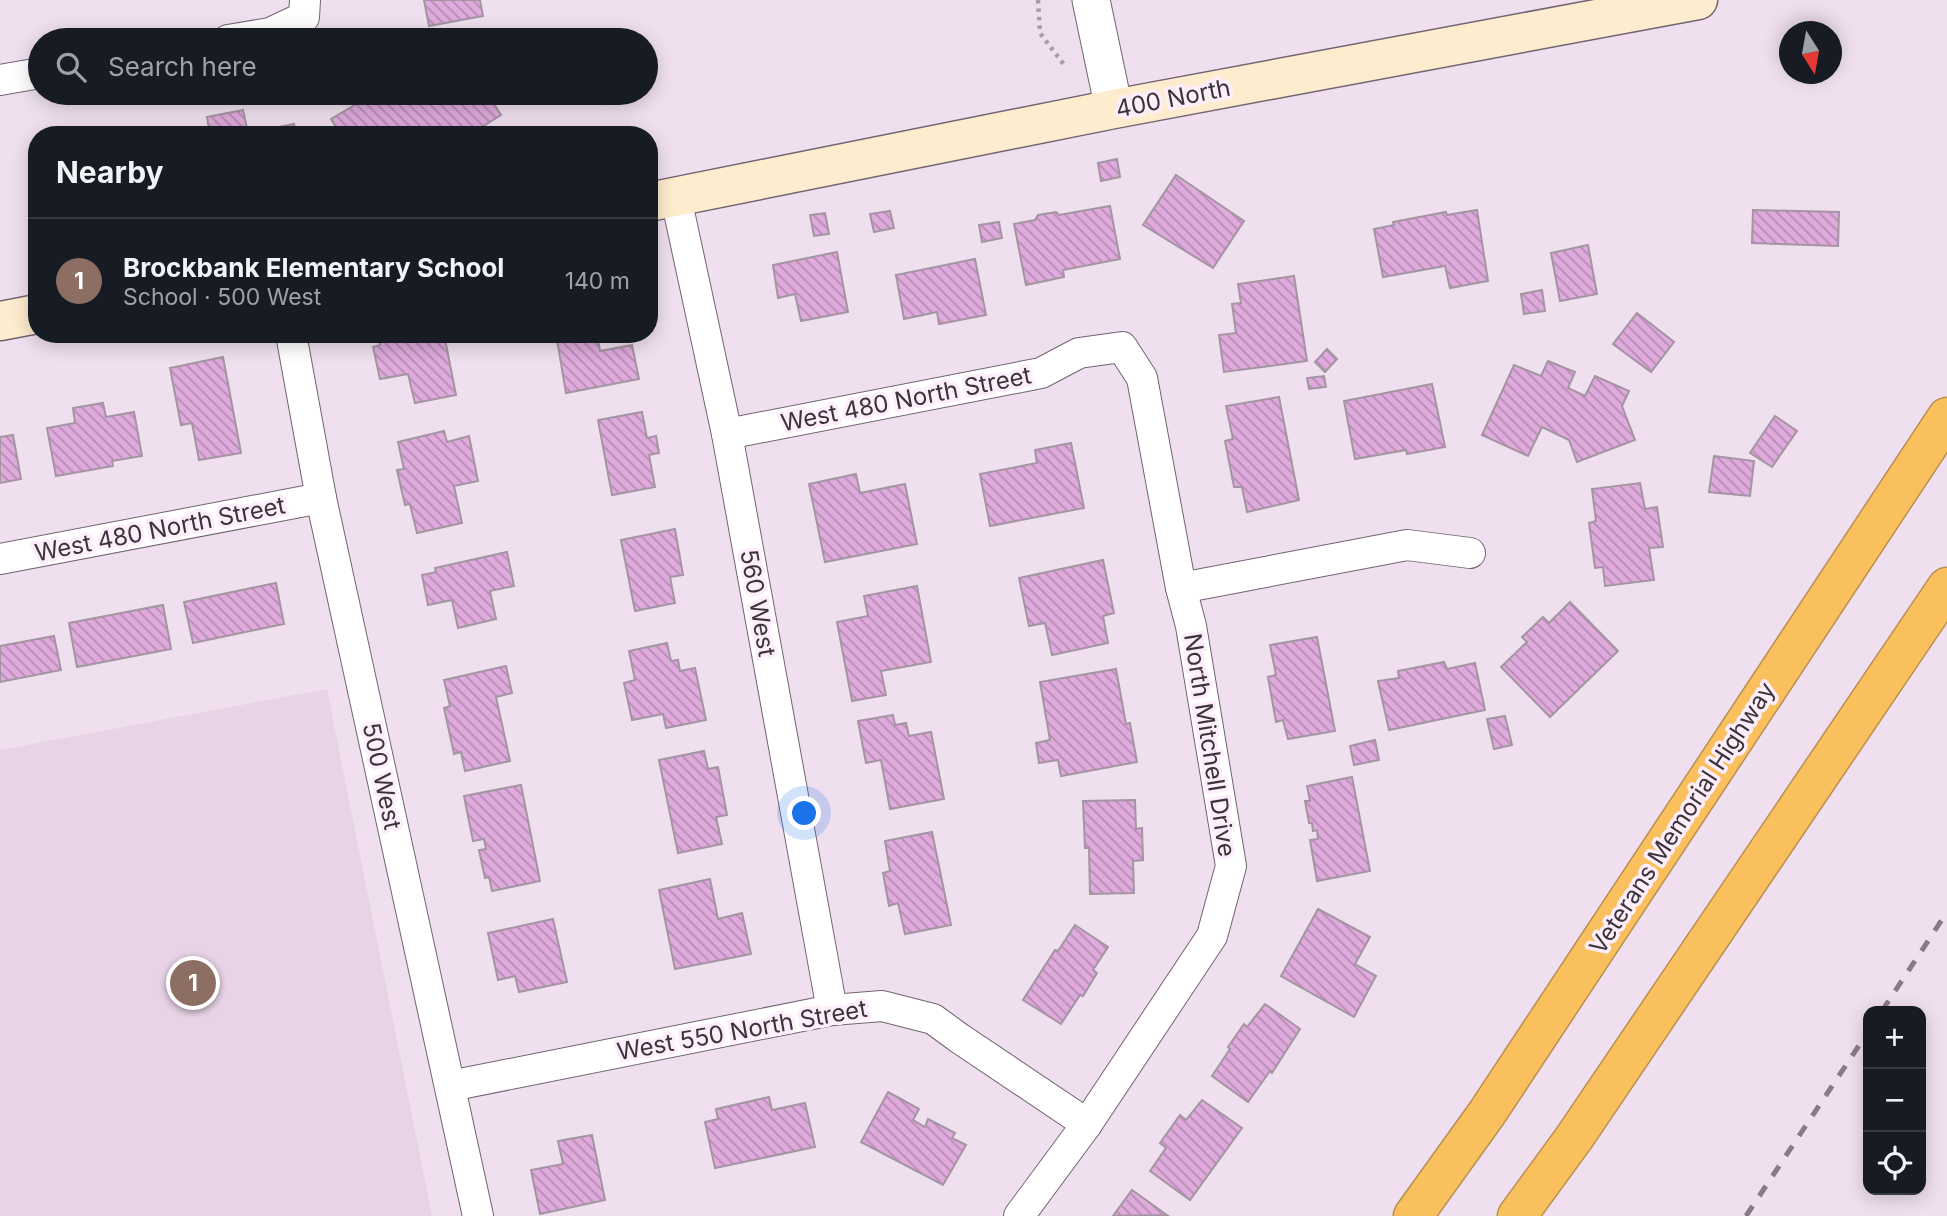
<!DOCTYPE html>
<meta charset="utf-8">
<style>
:root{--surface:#171b24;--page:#242831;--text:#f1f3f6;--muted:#9ea1a6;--line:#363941;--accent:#c4a792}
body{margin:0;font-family:Inter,sans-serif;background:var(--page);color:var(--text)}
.controls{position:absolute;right:21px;bottom:21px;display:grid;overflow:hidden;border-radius:14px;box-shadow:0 4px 18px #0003}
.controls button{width:63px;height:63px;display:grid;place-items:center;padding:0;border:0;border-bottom:2px solid var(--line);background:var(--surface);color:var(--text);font:35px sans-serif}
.compass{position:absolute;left:1779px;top:21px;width:63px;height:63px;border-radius:50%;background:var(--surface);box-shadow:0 4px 18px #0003;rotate:169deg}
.you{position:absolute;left:805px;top:814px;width:24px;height:24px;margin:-18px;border:5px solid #fff;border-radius:50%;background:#1a73e8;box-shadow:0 0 0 10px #1a73e833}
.badge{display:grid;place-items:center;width:46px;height:46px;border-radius:50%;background:var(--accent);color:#fff;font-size:23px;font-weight:700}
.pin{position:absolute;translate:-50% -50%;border:4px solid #fff;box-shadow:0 2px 7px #0006}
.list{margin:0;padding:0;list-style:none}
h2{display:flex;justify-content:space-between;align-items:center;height:91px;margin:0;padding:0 28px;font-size:30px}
h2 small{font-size:23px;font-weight:400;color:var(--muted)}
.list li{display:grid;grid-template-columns:46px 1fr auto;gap:21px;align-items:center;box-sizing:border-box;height:126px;padding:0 28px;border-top:2px solid var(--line)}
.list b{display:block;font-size:26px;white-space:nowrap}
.list p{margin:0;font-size:23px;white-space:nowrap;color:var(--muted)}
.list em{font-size:23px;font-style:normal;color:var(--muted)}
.icon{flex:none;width:38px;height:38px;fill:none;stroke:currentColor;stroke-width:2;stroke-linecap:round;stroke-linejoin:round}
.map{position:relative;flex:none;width:1947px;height:1216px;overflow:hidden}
.search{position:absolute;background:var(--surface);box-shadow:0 4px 18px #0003;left:28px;top:28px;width:630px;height:77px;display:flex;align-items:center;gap:18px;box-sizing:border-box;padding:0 24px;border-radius:38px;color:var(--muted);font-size:26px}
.panel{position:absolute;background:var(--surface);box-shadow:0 4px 18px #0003;left:28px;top:126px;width:630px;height:217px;border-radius:28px}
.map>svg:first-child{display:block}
.built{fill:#e7d2e6}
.building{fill:url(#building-back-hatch);stroke:#a395a2;stroke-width:2}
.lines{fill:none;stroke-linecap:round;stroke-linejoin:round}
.minor-casing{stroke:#726471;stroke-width:32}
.tertiary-casing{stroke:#726471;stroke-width:39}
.secondary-casing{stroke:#726471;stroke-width:41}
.motorway-casing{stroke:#b88f51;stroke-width:41}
.path{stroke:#a79ba6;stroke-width:4.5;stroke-dasharray:3.5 5;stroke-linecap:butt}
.minor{stroke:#fff;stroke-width:30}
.tertiary{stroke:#fff;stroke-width:37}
.secondary{stroke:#feeccf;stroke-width:38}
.motorway{stroke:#fbc05e;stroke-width:38}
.rail{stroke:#867c85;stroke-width:5;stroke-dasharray:12 12;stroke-linecap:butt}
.labels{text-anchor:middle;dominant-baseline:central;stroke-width:7;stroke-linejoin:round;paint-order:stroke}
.street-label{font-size:24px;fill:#3b353a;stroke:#feeefc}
</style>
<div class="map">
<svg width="1947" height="1216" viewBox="0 0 1947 1216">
<defs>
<pattern id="building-back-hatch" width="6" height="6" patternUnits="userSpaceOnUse" patternTransform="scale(1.75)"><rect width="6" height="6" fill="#dfaadc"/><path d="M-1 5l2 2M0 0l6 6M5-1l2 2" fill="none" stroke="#b68bb3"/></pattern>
</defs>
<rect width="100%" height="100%" fill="#f0e0ef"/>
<path class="built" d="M 327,689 L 432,1216 L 0,1216 L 0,750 Z"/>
<g class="building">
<path d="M 424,0 L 480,0 L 483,16 L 429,26 Z"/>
<path d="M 375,93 L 418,93 L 424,103 L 440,93 L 466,93 L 469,98 L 478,93 L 487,93 L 501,115 L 469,135 L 439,135 L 437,131 L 431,135 L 341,135 L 331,119 Z"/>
<path d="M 243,110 L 248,133 L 294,124 L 296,135 L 210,135 L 207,117 Z"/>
<path d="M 1117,159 L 1120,177 L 1101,181 L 1098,163 Z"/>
<path d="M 1176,175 L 1244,221 L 1213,268 L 1143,225 Z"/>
<path d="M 1110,206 L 1120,259 L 1063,270 L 1064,277 L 1026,285 L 1014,224 L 1035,220 L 1038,215 L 1056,212 L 1059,215 Z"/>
<path d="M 1477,210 L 1488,281 L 1450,288 L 1445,266 L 1383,277 L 1374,229 L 1394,225 L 1393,222 L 1446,212 L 1447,215 Z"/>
<path d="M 1753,210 L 1839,212 L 1838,246 L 1752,243 Z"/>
<path d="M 890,211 L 894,228 L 874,232 L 870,214 Z"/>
<path d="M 825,213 L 829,234 L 814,236 L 810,215 Z"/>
<path d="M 999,222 L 1002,238 L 982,242 L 979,225 Z"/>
<path d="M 1588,245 L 1597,294 L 1560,301 L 1551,253 Z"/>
<path d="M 837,252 L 848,312 L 801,321 L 795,294 L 778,298 L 773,265 Z"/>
<path d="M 975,259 L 986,315 L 939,324 L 937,312 L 904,319 L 896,275 Z"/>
<path d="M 1294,276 L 1307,361 L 1224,372 L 1219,335 L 1236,333 L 1232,304 L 1241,303 L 1238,284 Z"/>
<path d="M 1542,290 L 1545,311 L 1524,314 L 1521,294 Z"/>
<path d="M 1637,313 L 1674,342 L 1651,372 L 1613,344 Z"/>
<path d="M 378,334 L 444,334 L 456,395 L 415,403 L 408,374 L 380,379 L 373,347 L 380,345 Z"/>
<path d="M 556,334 L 597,334 L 600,351 L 632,345 L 639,379 L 566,393 Z"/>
<path d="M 1327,349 L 1337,359 L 1325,372 L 1315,362 Z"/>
<path d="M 223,357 L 241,453 L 199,460 L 192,423 L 181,425 L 170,368 Z"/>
<path d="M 1548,361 L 1575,372 L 1568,388 L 1585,396 L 1595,376 L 1629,391 L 1622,406 L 1635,440 L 1577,462 L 1569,440 L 1542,427 L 1528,456 L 1482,435 L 1514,365 L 1541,376 Z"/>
<path d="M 1324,376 L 1326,387 L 1309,389 L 1307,378 Z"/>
<path d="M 1432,384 L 1445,447 L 1407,454 L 1406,450 L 1355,459 L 1344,401 Z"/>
<path d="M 1279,397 L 1299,500 L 1247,512 L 1242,487 L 1234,487 L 1225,441 L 1233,439 L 1226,406 Z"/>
<path d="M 103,403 L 106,417 L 134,412 L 142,456 L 112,461 L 113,466 L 56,476 L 47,428 L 75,423 L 73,408 Z"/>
<path d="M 642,412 L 647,438 L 656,436 L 659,453 L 649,455 L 655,487 L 612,495 L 598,420 Z"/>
<path d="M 1775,416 L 1797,431 L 1772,467 L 1750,453 Z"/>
<path d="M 444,431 L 447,442 L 469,436 L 478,481 L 454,486 L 462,523 L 417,533 L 410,504 L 405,505 L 397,470 L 404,469 L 398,442 Z"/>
<path d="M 13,435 L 21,479 L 0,483 L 0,437 Z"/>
<path d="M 1071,443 L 1084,508 L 990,526 L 980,474 L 1037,463 L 1035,450 Z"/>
<path d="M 1714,456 L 1754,461 L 1750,496 L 1709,492 Z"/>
<path d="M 856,474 L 860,493 L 905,484 L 917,544 L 825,562 L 809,484 Z"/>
<path d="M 1640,483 L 1645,509 L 1657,507 L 1663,547 L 1649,548 L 1654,580 L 1605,586 L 1603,567 L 1595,568 L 1589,523 L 1596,521 L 1592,489 Z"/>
<path d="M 675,529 L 683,575 L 670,577 L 675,603 L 635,611 L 621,540 Z"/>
<path d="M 507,552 L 514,586 L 490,591 L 496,619 L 458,628 L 452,600 L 428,605 L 422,575 L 436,572 L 435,568 Z"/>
<path d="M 1103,560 L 1114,613 L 1103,616 L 1108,643 L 1052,655 L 1045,623 L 1029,626 L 1019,578 Z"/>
<path d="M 276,583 L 284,624 L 193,643 L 184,602 Z"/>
<path d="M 917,586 L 931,662 L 881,671 L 886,695 L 852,701 L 837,622 L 868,616 L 864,596 Z"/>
<path d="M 1570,602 L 1618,651 L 1550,717 L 1501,667 L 1527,642 L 1522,637 L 1543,617 L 1549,623 Z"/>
<path d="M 163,605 L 171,649 L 77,667 L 69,623 Z"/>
<path d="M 54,636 L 61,670 L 0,682 L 0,646 Z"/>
<path d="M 1317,637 L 1335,731 L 1288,739 L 1283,720 L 1276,722 L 1268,677 L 1276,675 L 1270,645 Z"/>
<path d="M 667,643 L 671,661 L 678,660 L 680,671 L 695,668 L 706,720 L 666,728 L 663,714 L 632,720 L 624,683 L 635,680 L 629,651 Z"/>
<path d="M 1444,662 L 1447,669 L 1475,663 L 1485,710 L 1389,730 L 1378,681 L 1399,678 L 1398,671 Z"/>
<path d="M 506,666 L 512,693 L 496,697 L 510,761 L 465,771 L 461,752 L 454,754 L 444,708 L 450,706 L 444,680 Z"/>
<path d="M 1116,669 L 1126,724 L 1130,723 L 1137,762 L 1061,776 L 1058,760 L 1039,763 L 1036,743 L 1050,740 L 1040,682 Z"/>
<path d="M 893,715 L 895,725 L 906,723 L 909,736 L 931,732 L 944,799 L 890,809 L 881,760 L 866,763 L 858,721 Z"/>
<path d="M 1505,716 L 1512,745 L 1494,749 L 1487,719 Z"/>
<path d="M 1375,740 L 1379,760 L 1354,765 L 1350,746 Z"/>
<path d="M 704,751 L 708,769 L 718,767 L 727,815 L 716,817 L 722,844 L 678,853 L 659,760 Z"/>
<path d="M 1352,777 L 1370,871 L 1317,881 L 1310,840 L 1318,839 L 1317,830 L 1313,831 L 1312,823 L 1309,823 L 1305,801 L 1310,801 L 1307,786 Z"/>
<path d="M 521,785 L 540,881 L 492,891 L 489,877 L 485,878 L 479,850 L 486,849 L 484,839 L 473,841 L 464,796 Z"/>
<path d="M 1135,800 L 1136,829 L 1142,828 L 1143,860 L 1133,861 L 1134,893 L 1090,894 L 1089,848 L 1085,848 L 1083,801 Z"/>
<path d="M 932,832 L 951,925 L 905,934 L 898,903 L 889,906 L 883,873 L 890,871 L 885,841 Z"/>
<path d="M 710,879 L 718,919 L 742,913 L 751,954 L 675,969 L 659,890 Z"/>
<path d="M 1318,909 L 1370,937 L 1355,964 L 1376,976 L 1354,1017 L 1281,976 Z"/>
<path d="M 553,919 L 567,982 L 519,992 L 515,976 L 498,980 L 488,933 Z"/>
<path d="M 1075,925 L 1108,947 L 1093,970 L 1097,973 L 1083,996 L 1080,995 L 1061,1024 L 1023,1000 L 1055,950 L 1058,951 Z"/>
<path d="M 1265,1004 L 1300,1029 L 1272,1073 L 1270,1071 L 1248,1102 L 1212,1076 L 1230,1049 L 1228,1047 L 1244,1024 L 1247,1027 Z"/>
<path d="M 888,1092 L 919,1109 L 913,1120 L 925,1127 L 928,1119 L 955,1133 L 952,1138 L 966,1145 L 943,1185 L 861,1142 Z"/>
<path d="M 769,1097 L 772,1110 L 805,1103 L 815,1147 L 715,1168 L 705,1122 L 718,1119 L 716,1109 Z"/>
<path d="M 1202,1100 L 1242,1128 L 1190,1200 L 1150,1171 L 1166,1148 L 1160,1143 L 1180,1115 L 1186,1120 Z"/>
<path d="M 592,1135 L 605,1200 L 540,1214 L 531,1170 L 563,1164 L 558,1141 Z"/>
<path d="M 1132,1190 L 1167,1215 L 1113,1216 Z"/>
</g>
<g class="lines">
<g class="minor-casing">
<g id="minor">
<path d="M 228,40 L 270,33 L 304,17 L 305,0"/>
<path d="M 0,80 L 40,73"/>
<path d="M 676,198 L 727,434 L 832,1010"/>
<path d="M 291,334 L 321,498 L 478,1216"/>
<path d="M 727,434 L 1041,373 L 1079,353 L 1122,347 L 1142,378 L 1181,588 L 1191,626 L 1231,866 L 1212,936 L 1087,1124 L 1019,1216"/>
<path d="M 0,559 L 321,498"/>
<path d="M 1181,588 L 1407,545 L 1470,553"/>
<path d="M 450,1086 L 832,1010 L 882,1006 L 933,1019 L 959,1038 L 1087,1124"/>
</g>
</g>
<g class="tertiary-casing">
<path id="tertiary" d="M 1091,0 L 1114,109"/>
</g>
<g class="secondary-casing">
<g id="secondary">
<path d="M 649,202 L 1114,109 L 1698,0"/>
<path d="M 0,321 L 37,314"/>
</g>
</g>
<g class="motorway-casing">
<g id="motorway">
<path d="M 1413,1216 L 1487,1113 L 1947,417"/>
<path d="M 1517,1216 L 1574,1138 L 1947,587"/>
</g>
</g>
<path class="path" d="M 1038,0 L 1040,33 L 1065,66"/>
<use href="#minor" class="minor"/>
<use href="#tertiary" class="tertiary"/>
<use href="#secondary" class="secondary"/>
<use href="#motorway" class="motorway"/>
<g class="rail">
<path d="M 1882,1011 L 1947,912"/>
<path d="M 1746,1216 L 1868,1032"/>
</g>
</g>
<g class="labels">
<g class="street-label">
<text transform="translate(1173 98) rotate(-11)">400 North</text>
<text transform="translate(906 399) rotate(-11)">West 480 North Street</text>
<text transform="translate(160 529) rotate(-11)">West 480 North Street</text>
<text transform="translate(758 603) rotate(80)">560 West</text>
<text transform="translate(1210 745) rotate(81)">North Mitchell Drive</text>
<text transform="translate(382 776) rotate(78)">500 West</text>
<text transform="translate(1682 818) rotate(-57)">Veterans Memorial Highway</text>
<text transform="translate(742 1030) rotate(-10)">West 550 North Street</text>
</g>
</g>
</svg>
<div class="controls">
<button>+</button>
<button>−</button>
<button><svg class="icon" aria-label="locate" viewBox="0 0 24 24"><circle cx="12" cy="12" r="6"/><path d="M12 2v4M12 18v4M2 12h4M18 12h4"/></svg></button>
</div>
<svg class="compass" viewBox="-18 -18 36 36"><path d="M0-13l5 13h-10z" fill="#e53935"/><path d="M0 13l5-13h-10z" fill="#9ea1a6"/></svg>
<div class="you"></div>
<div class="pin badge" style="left:193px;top:983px;background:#8d6e63">1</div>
<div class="search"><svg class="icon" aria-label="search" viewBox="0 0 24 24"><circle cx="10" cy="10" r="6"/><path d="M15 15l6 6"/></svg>Search here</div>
<section class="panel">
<h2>Nearby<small></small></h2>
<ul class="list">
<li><span class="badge" style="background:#8d6e63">1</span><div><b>Brockbank Elementary School</b><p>School · 500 West</p></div><em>140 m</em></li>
</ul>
</section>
</div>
